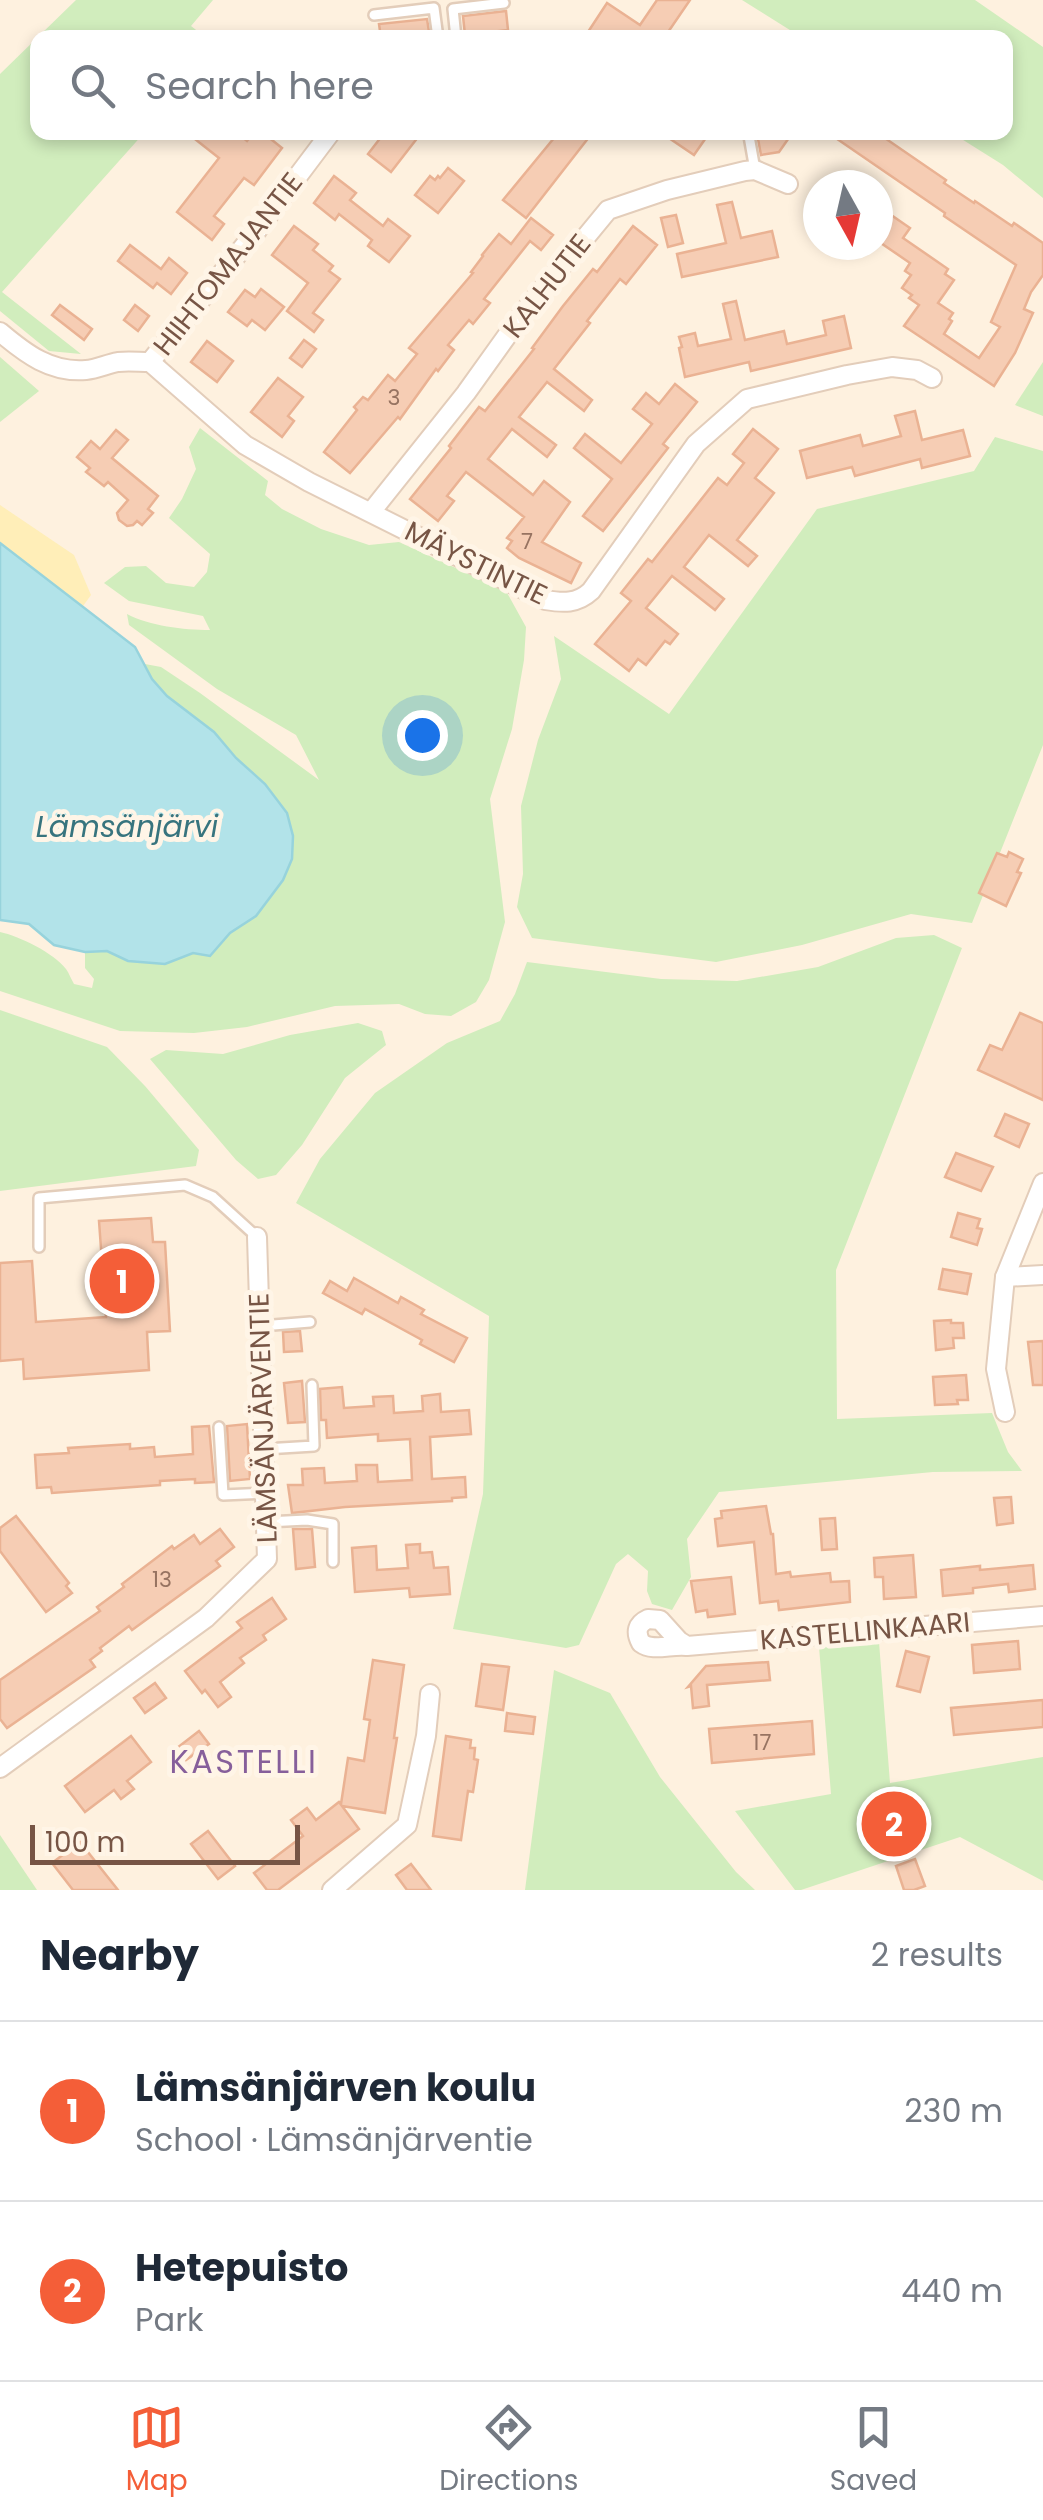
<!DOCTYPE html>
<meta charset="utf-8">
<style>
:root{--surface:#fff;--page:#f2f2f3;--text:#1f2937;--muted:#747a83;--line:#e0e1e3;--accent:#f45e38}
body{margin:0;font-family:Poppins,sans-serif;background:var(--page);color:var(--text)}
.compass{position:absolute;left:803px;top:170px;width:90px;height:90px;border-radius:50%;background:var(--surface);box-shadow:0 5px 15px #0003;rotate:172deg}
.scale{position:absolute;left:30px;bottom:25px;width:270px;box-sizing:border-box;padding-left:10px;border:5px solid #775545;border-top:0;font-size:28px;line-height:35px;white-space:nowrap;color:#775545;-webkit-text-stroke:8px #fff5e7;paint-order:stroke}
.you{position:absolute;left:422px;top:735px;width:35px;height:35px;margin:-25px;border:8px solid #fff;border-radius:50%;background:#1a73e8;box-shadow:0 0 0 15px #1a73e833}
.badge{display:grid;place-items:center;width:65px;height:65px;border-radius:50%;background:var(--accent);color:#fff;font-size:32px;font-weight:700}
.pin{position:absolute;translate:-50% -50%;border:5px solid #fff;box-shadow:0 2px 10px #0006}
.list{margin:0;padding:0;list-style:none}
h2{display:flex;justify-content:space-between;align-items:center;height:130px;margin:0;padding:0 40px;font-size:42px}
h2 small{font-size:32px;font-weight:400;color:var(--muted)}
.list li{display:grid;grid-template-columns:65px 1fr auto;gap:30px;align-items:center;box-sizing:border-box;height:180px;padding:0 40px;border-top:2px solid var(--line)}
.list b{display:block;font-size:38px;white-space:nowrap}
.list p{margin:0;font-size:32px;white-space:nowrap;color:var(--muted)}
.list em{font-size:32px;font-style:normal;color:var(--muted)}
.icon{flex:none;width:55px;height:55px;fill:none;stroke:currentColor;stroke-width:2;stroke-linecap:round;stroke-linejoin:round}
.map{position:relative;flex:none;width:1043px;height:1890px;overflow:hidden}
.search{position:absolute;background:var(--surface);box-shadow:0 5px 15px #0003;left:30px;right:30px;top:30px;height:110px;display:flex;align-items:center;gap:25px;box-sizing:border-box;padding:0 35px;border-radius:20px;color:var(--muted);font-size:38px}
.sheet{height:490px;background:var(--surface)}
nav{display:flex;justify-content:space-around;align-items:center;box-sizing:border-box;height:140px;border-top:2px solid var(--line);background:var(--surface);font-size:28px;color:var(--muted)}
nav a{display:grid;justify-items:center;gap:5px}
nav .on{color:var(--accent)}
.map>svg:first-child{display:block}
.green{fill:#d1edbd}
.sand{fill:#ffeeb8}
.water{fill:#b2e3e9;stroke:#97d3dc;stroke-width:2.5}
.building{fill:#f6cdb4;stroke:#eab293;stroke-width:2.5}
.lines{fill:none;stroke-linecap:round;stroke-linejoin:round}
.lane-casing{stroke:#e3cdba;stroke-width:14}
.street-casing{stroke:#e3cdba;stroke-width:22}
.lane{stroke:#fff;stroke-width:9}
.street{stroke:#fff;stroke-width:18}
.labels{text-anchor:middle;dominant-baseline:central;stroke-width:10;stroke-linejoin:round;paint-order:stroke}
.number-label{font-size:22px;fill:#977361}
.street-label{font-size:28px;fill:#775545;stroke:#fff5e7}
.water-label{font-size:30px;font-style:italic;fill:#37747e;stroke:#fff5e7}
.quarter-label{font-size:32px;letter-spacing:2.5px;fill:#865f9b;stroke:#fff5e7}
</style>
<div class="map">
<svg width="1043" height="1890" viewBox="0 0 1043 1890">
<rect width="100%" height="100%" fill="#fef1df"/>
<g class="green">
<path d="M 76,0 L 213,0 L 191,26 L 205,37 L 38,38 L 38,132 L 144,133 L 2,292 L 81,354 L 49,351 L 0,311 L 0,74 Z"/>
<path d="M 742,0 L 975,0 L 1043,47 L 1043,198 L 1003,165 L 952,133 L 1006,132 L 1006,38 L 801,37 Z"/>
<path d="M 0,357 L 39,391 L 0,422 Z"/>
<path d="M 1043,362 L 1043,416 L 1015,405 Z"/>
<path d="M 200,428 L 268,481 L 265,495 L 282,509 L 321,529 L 369,545 L 399,542 L 506,591 L 526,627 L 524,660 L 512,729 L 490,799 L 505,922 L 489,980 L 476,1002 L 451,1016 L 425,1014 L 399,1004 L 335,1006 L 247,1027 L 194,1033 L 120,1031 L 0,991 L 0,932 C 19,936 54,953 66,969 C 69,973 71,979 74,984 L 92,988 L 94,979 L 85,968 L 85,952 L 107,951 L 128,961 L 165,964 L 193,953 L 210,956 L 230,933 L 256,916 L 270,899 L 265,784 L 236,758 L 214,732 L 167,696 L 152,679 L 145,664 L 161,667 L 200,693 L 319,780 L 296,735 L 217,689 L 129,625 L 127,614 C 150,626 183,630 210,630 L 203,616 L 129,601 L 104,583 L 125,567 L 146,566 L 166,583 L 194,587 L 207,572 L 210,554 L 169,518 L 182,499 L 196,469 L 189,447 Z"/>
<path d="M 995,437 L 1043,451 L 1043,745 L 972,923 L 911,914 L 802,945 L 716,962 L 532,938 L 517,907 L 523,874 L 521,806 L 538,740 L 561,679 L 554,636 L 669,714 L 817,509 L 974,471 Z"/>
<path d="M 934,935 L 962,948 L 836,1270 L 837,1419 L 992,1413 L 1008,1452 L 1022,1471 L 933,1472 L 719,1492 L 687,1539 L 691,1577 L 672,1610 L 652,1604 L 647,1591 L 648,1571 L 628,1554 L 616,1564 L 579,1645 L 566,1648 L 453,1629 L 483,1494 L 489,1316 L 296,1203 L 320,1159 L 375,1093 L 447,1043 L 500,1021 L 515,994 L 527,962 L 661,979 L 737,981 L 818,967 L 896,938 Z"/>
<path d="M 0,1010 L 107,1047 L 145,1086 L 199,1150 L 196,1166 L 0,1191 Z"/>
<path d="M 358,1023 L 382,1031 L 386,1045 L 345,1078 L 302,1145 L 276,1175 L 258,1179 L 236,1160 L 150,1059 L 166,1050 L 223,1054 L 290,1035 Z"/>
<path d="M 879,1642 L 890,1783 L 1043,1757 L 1043,1881 L 960,1837 L 801,1890 L 795,1890 L 735,1811 L 831,1794 L 819,1647 Z"/>
<path d="M 554,1670 L 610,1693 L 660,1777 L 736,1872 L 755,1890 L 525,1890 Z"/>
<path d="M 0,1835 L 37,1890 L 0,1890 Z"/>
</g>
<path class="sand" d="M 0,505 L 74,555 L 91,595 L 83,606 L 0,543 Z"/>
<path class="water" d="M 0,543 L 135,647 L 152,679 L 167,696 L 214,732 L 236,758 L 265,784 L 287,813 L 293,836 L 292,859 L 283,880 L 256,916 L 230,933 L 210,956 L 193,953 L 165,964 L 128,961 L 107,951 L 85,952 L 54,945 L 29,924 L 0,920 Z"/>
<g class="building">
<path d="M 657,0 L 690,0 L 664,38 L 584,38 L 607,3 L 640,25 Z"/>
<path d="M 506,11 L 508,30 L 465,35 L 463,16 Z"/>
<path d="M 427,19 L 430,38 L 381,38 L 379,24 Z"/>
<path d="M 186,132 L 236,132 L 247,141 L 254,132 L 262,132 L 282,148 L 254,185 L 244,178 L 214,216 L 224,224 L 212,240 L 177,212 L 219,158 Z"/>
<path d="M 385,132 L 422,132 L 391,172 L 368,154 Z"/>
<path d="M 559,132 L 593,132 L 526,218 L 503,200 Z"/>
<path d="M 660,132 L 710,132 L 694,155 Z"/>
<path d="M 767,132 L 793,132 L 779,152 L 761,155 L 758,139 L 763,138 Z"/>
<path d="M 827,132 L 876,132 L 946,180 L 944,183 L 974,203 L 975,201 L 1012,226 L 1014,223 L 1043,243 L 1043,275 L 1031,292 L 1024,309 L 1033,313 L 1015,353 L 994,386 L 904,326 L 919,305 L 909,298 L 912,295 L 902,288 L 911,275 L 905,271 L 910,263 L 878,241 L 878,206 L 910,228 L 903,238 L 948,269 L 945,274 L 954,280 L 938,303 L 953,313 L 949,319 L 952,321 L 944,334 L 979,358 L 1000,327 L 991,322 L 1016,265 L 944,216 L 945,213 Z"/>
<path d="M 448,168 L 464,181 L 438,213 L 415,195 L 430,176 L 435,180 L 438,176 L 440,178 Z"/>
<path d="M 334,176 L 356,193 L 350,200 L 383,226 L 388,219 L 410,236 L 389,262 L 368,246 L 372,240 L 339,214 L 335,220 L 314,203 Z"/>
<path d="M 732,202 L 741,238 L 772,231 L 778,257 L 682,277 L 677,254 L 726,243 L 717,205 Z"/>
<path d="M 676,215 L 683,243 L 668,247 L 661,218 Z"/>
<path d="M 531,218 L 553,235 L 541,250 L 530,241 L 484,299 L 490,303 L 473,324 L 469,320 L 448,345 L 454,350 L 438,371 L 436,369 L 400,419 L 398,417 L 350,473 L 324,452 L 357,410 L 354,407 L 363,397 L 368,400 L 388,375 L 395,381 L 417,354 L 409,348 L 473,273 L 471,272 L 483,256 L 482,255 L 499,234 L 511,244 Z"/>
<path d="M 294,226 L 318,244 L 313,250 L 333,266 L 329,271 L 340,279 L 313,313 L 323,320 L 314,332 L 287,311 L 308,283 L 272,255 Z"/>
<path d="M 633,226 L 657,245 L 626,284 L 620,279 L 587,321 L 590,323 L 554,369 L 592,400 L 584,411 L 547,382 L 519,417 L 556,445 L 547,457 L 512,429 L 488,459 L 533,495 L 544,481 L 570,502 L 542,542 L 581,563 L 571,583 L 519,558 L 507,548 L 512,541 L 507,538 L 524,517 L 466,472 L 447,496 L 454,501 L 438,521 L 410,499 L 451,448 L 449,446 L 479,407 L 485,411 L 534,349 L 532,348 L 563,306 L 593,269 L 597,272 Z"/>
<path d="M 130,245 L 161,269 L 169,258 L 187,273 L 171,294 L 157,283 L 153,288 L 118,261 Z"/>
<path d="M 261,289 L 284,307 L 265,330 L 252,320 L 247,326 L 228,312 L 245,290 L 255,297 Z"/>
<path d="M 736,301 L 745,340 L 784,331 L 787,344 L 826,335 L 823,321 L 844,316 L 851,348 L 751,371 L 749,362 L 685,377 L 679,348 L 682,347 L 679,337 L 695,333 L 698,346 L 731,339 L 723,304 Z"/>
<path d="M 60,305 L 92,329 L 84,340 L 52,315 Z"/>
<path d="M 135,305 L 149,316 L 138,331 L 124,320 Z"/>
<path d="M 304,340 L 316,349 L 302,367 L 290,358 Z"/>
<path d="M 207,341 L 233,361 L 217,382 L 191,362 Z"/>
<path d="M 278,378 L 303,397 L 288,416 L 294,421 L 282,437 L 251,412 Z"/>
<path d="M 675,384 L 697,402 L 663,444 L 668,448 L 603,531 L 583,516 L 612,479 L 574,448 L 585,434 L 621,463 L 652,424 L 633,409 L 646,393 L 659,404 Z"/>
<path d="M 915,411 L 922,440 L 963,430 L 970,456 L 922,468 L 920,459 L 855,476 L 852,467 L 807,478 L 800,451 L 860,435 L 863,446 L 901,436 L 895,416 Z"/>
<path d="M 753,429 L 778,449 L 755,478 L 774,493 L 737,540 L 757,556 L 748,566 L 709,535 L 684,567 L 724,599 L 715,610 L 672,576 L 646,608 L 678,634 L 670,644 L 665,641 L 646,665 L 638,659 L 629,671 L 595,644 L 631,601 L 621,593 L 648,559 L 652,562 L 718,478 L 727,485 L 744,463 L 733,454 Z"/>
<path d="M 116,430 L 128,440 L 112,458 L 158,496 L 148,509 L 153,513 L 142,525 L 137,521 L 133,525 L 127,526 L 119,520 L 117,513 L 128,500 L 108,482 L 104,486 L 86,472 L 90,468 L 77,457 L 91,441 L 100,449 Z"/>
<path d="M 1009,852 L 1023,859 L 1017,872 L 1021,873 L 1006,906 L 979,893 L 997,853 L 1007,857 Z"/>
<path d="M 1020,1013 L 1043,1023 L 1043,1100 L 978,1070 L 990,1045 L 1002,1050 Z"/>
<path d="M 1005,1114 L 1029,1124 L 1019,1147 L 995,1136 Z"/>
<path d="M 956,1153 L 993,1167 L 981,1191 L 945,1177 Z"/>
<path d="M 958,1213 L 980,1219 L 977,1228 L 982,1229 L 977,1245 L 951,1237 Z"/>
<path d="M 151,1218 L 153,1242 L 165,1242 L 170,1331 L 147,1332 L 149,1370 L 24,1379 L 23,1359 L 0,1361 L 0,1263 L 32,1261 L 36,1322 L 106,1317 L 99,1221 Z"/>
<path d="M 943,1269 L 971,1274 L 967,1294 L 939,1289 Z"/>
<path d="M 354,1278 L 398,1303 L 401,1297 L 424,1310 L 421,1314 L 467,1338 L 454,1362 L 420,1344 L 422,1340 L 365,1309 L 362,1314 L 323,1293 L 330,1281 L 347,1291 Z"/>
<path d="M 951,1320 L 951,1323 L 963,1323 L 964,1338 L 953,1338 L 954,1348 L 936,1350 L 934,1321 Z"/>
<path d="M 300,1331 L 302,1351 L 284,1352 L 283,1332 Z"/>
<path d="M 1043,1341 L 1043,1385 L 1033,1385 L 1028,1342 Z"/>
<path d="M 966,1375 L 968,1400 L 957,1400 L 958,1404 L 935,1405 L 933,1377 Z"/>
<path d="M 302,1381 L 305,1422 L 288,1423 L 284,1383 Z"/>
<path d="M 342,1387 L 344,1408 L 374,1406 L 373,1397 L 393,1396 L 394,1413 L 423,1411 L 422,1396 L 440,1394 L 441,1412 L 469,1410 L 471,1434 L 430,1437 L 432,1479 L 465,1477 L 466,1497 L 452,1498 L 452,1501 L 345,1507 L 292,1513 L 288,1485 L 303,1485 L 302,1469 L 324,1468 L 325,1483 L 357,1481 L 356,1465 L 377,1465 L 378,1482 L 412,1480 L 410,1439 L 378,1441 L 378,1434 L 327,1438 L 326,1420 L 321,1420 L 320,1389 Z"/>
<path d="M 247,1424 L 250,1479 L 230,1481 L 227,1426 Z"/>
<path d="M 209,1426 L 214,1482 L 195,1483 L 195,1479 L 160,1481 L 160,1485 L 52,1493 L 51,1487 L 37,1488 L 35,1455 L 69,1453 L 68,1448 L 130,1444 L 130,1449 L 154,1447 L 155,1457 L 193,1454 L 192,1427 Z"/>
<path d="M 1011,1497 L 1013,1523 L 997,1525 L 994,1498 Z"/>
<path d="M 766,1506 L 771,1534 L 773,1534 L 776,1574 L 790,1572 L 791,1577 L 830,1573 L 831,1582 L 849,1581 L 850,1602 L 779,1610 L 778,1601 L 760,1603 L 754,1542 L 718,1546 L 715,1519 L 722,1518 L 721,1511 Z"/>
<path d="M 16,1516 L 69,1583 L 66,1586 L 72,1593 L 46,1612 L 0,1551 L 0,1528 Z"/>
<path d="M 835,1518 L 837,1549 L 822,1550 L 820,1519 Z"/>
<path d="M 220,1529 L 234,1547 L 216,1561 L 220,1566 L 132,1630 L 129,1626 L 100,1648 L 102,1651 L 90,1660 L 95,1667 L 7,1728 L 0,1719 L 0,1680 L 100,1611 L 97,1607 L 124,1587 L 122,1584 L 172,1546 L 174,1549 L 194,1535 L 200,1544 Z"/>
<path d="M 293,1529 L 312,1529 L 315,1567 L 296,1569 Z"/>
<path d="M 420,1544 L 420,1553 L 432,1552 L 434,1568 L 448,1567 L 450,1594 L 410,1597 L 409,1588 L 355,1592 L 352,1548 L 376,1546 L 377,1570 L 408,1568 L 406,1545 Z"/>
<path d="M 913,1555 L 916,1597 L 884,1599 L 883,1577 L 875,1577 L 874,1558 Z"/>
<path d="M 1033,1565 L 1035,1589 L 1009,1592 L 1008,1584 L 973,1588 L 973,1593 L 943,1596 L 941,1570 L 980,1566 L 980,1570 Z"/>
<path d="M 731,1577 L 735,1614 L 708,1617 L 707,1610 L 696,1612 L 691,1581 Z"/>
<path d="M 272,1598 L 286,1619 L 263,1635 L 266,1640 L 240,1658 L 244,1663 L 220,1682 L 231,1697 L 218,1707 L 205,1690 L 202,1693 L 185,1671 L 242,1628 L 237,1622 Z"/>
<path d="M 1018,1641 L 1020,1669 L 974,1673 L 972,1645 Z"/>
<path d="M 906,1651 L 929,1657 L 920,1692 L 897,1686 Z"/>
<path d="M 373,1660 L 404,1665 L 394,1738 L 397,1738 L 385,1813 L 342,1806 L 359,1829 L 278,1890 L 267,1890 L 254,1873 L 303,1836 L 291,1820 L 307,1808 L 316,1820 L 339,1802 L 341,1804 L 348,1758 L 364,1761 L 370,1720 L 364,1719 Z"/>
<path d="M 768,1662 L 770,1680 L 707,1685 L 709,1706 L 693,1708 L 691,1686 L 688,1687 L 706,1666 Z"/>
<path d="M 482,1664 L 509,1667 L 503,1710 L 476,1706 Z"/>
<path d="M 155,1683 L 166,1698 L 145,1713 L 134,1698 Z"/>
<path d="M 1043,1700 L 1043,1727 L 954,1735 L 951,1708 Z"/>
<path d="M 507,1713 L 535,1717 L 533,1734 L 505,1731 Z"/>
<path d="M 812,1721 L 814,1754 L 712,1763 L 709,1729 Z"/>
<path d="M 199,1731 L 209,1744 L 186,1760 L 177,1748 Z"/>
<path d="M 131,1736 L 151,1762 L 127,1781 L 134,1789 L 121,1799 L 114,1790 L 85,1812 L 65,1786 Z"/>
<path d="M 446,1736 L 471,1740 L 470,1748 L 475,1748 L 474,1759 L 478,1760 L 473,1792 L 468,1791 L 461,1840 L 433,1836 Z"/>
<path d="M 208,1831 L 235,1866 L 218,1879 L 191,1844 Z"/>
<path d="M 80,1842 L 118,1890 L 73,1890 L 52,1863 Z"/>
<path d="M 915,1859 L 925,1886 L 914,1890 L 904,1890 L 896,1866 Z"/>
<path d="M 411,1864 L 431,1890 L 407,1890 L 396,1875 Z"/>
</g>
<g class="lines">
<g class="lane-casing">
<g id="lane">
<path d="M 374,15 L 434,8 L 438,38"/>
<path d="M 456,38 L 453,9 L 504,3"/>
<path d="M 751,132 L 749,136 L 755,170"/>
<path d="M 39,1247 L 39,1198 L 185,1185 L 213,1197 L 257,1237"/>
<path d="M 261,1326 L 310,1322"/>
<path d="M 219,1427 L 223,1495 L 266,1493"/>
<path d="M 265,1449 L 314,1446 L 312,1385"/>
<path d="M 266,1522 L 307,1520 L 333,1524 L 333,1562"/>
</g>
</g>
<g class="street-casing">
<g id="street">
<path d="M 0,332 C 26,354 51,373 86,370 C 97,369 107,364 118,362 C 128,361 139,362 150,362 L 258,229 L 331,132"/>
<path d="M 150,362 L 245,445 L 309,482 L 545,600 C 563,603 577,604 591,591 L 696,444 L 747,399 L 847,375 L 892,367 L 917,370 L 932,378"/>
<path d="M 371,512 L 466,393 L 524,312 L 608,210 L 667,190 L 745,171 L 755,170 L 788,184"/>
<path d="M 1005,1277 L 1043,1275"/>
<path d="M 1005,1412 L 996,1369 L 1005,1277 L 1043,1183"/>
<path d="M 687,1646 L 679,1641 L 660,1620 L 648,1619 C 637,1624 635,1632 641,1643 C 653,1652 671,1644 687,1646 L 1043,1616"/>
<path d="M 0,1768 L 206,1618 L 267,1559 L 257,1237"/>
<path d="M 332,1890 L 407,1825 L 426,1736 L 430,1694"/>
</g>
</g>
<use href="#lane" class="lane"/>
<use href="#street" class="street"/>
</g>
<g class="labels">
<g class="number-label">
<text x="394" y="397">3</text>
<text x="527" y="541">7</text>
<text x="162" y="1579">13</text>
<text x="762" y="1742">17</text>
</g>
<g class="street-label">
<text transform="translate(228 264) rotate(-52)">HIIHTOMAJANTIE</text>
<text transform="translate(547 286) rotate(-52)">KALHUTIE</text>
<text transform="translate(476 563) rotate(26)">MÄYSTINTIE</text>
<text transform="translate(263 1418) rotate(-92)">LÄMSÄNJÄRVENTIE</text>
<text transform="translate(865 1631) rotate(-5)">KASTELLINKAARI</text>
</g>
<g class="water-label">
<text x="127" y="826">Lämsänjärvi</text>
</g>
<g class="quarter-label">
<text x="244" y="1761">KASTELLI</text>
</g>
</g>
</svg>
<svg class="compass" viewBox="-18 -18 36 36"><path d="M0-13l5 13h-10z" fill="#e53935"/><path d="M0 13l5-13h-10z" fill="#747a83"/></svg>
<div class="scale">100 m</div>
<div class="you"></div>
<div class="pin badge" style="left:122px;top:1281px">1</div>
<div class="pin badge" style="left:894px;top:1824px">2</div>
<div class="search"><svg class="icon" aria-label="search" viewBox="0 0 24 24"><circle cx="10" cy="10" r="6"/><path d="M15 15l6 6"/></svg>Search here</div>
</div>
<section class="sheet">
<h2>Nearby<small>2 results</small></h2>
<ul class="list">
<li><span class="badge">1</span><div><b>Lämsänjärven koulu</b><p>School · Lämsänjärventie</p></div><em>230 m</em></li>
<li><span class="badge">2</span><div><b>Hetepuisto</b><p>Park</p></div><em>440 m</em></li>
</ul>
</section>
<nav>
<a class="on"><svg class="icon" aria-label="map" viewBox="0 0 24 24"><path d="M3 6l6-2 6 2 6-2v14l-6 2-6-2-6 2zM9 4v14M15 6v14"/></svg>Map</a>
<a><svg class="icon" aria-label="directions" viewBox="0 0 24 24"><path d="M12 3l9 9-9 9-9-9zM9 14v-3h6M13 9l2 2-2 2"/></svg>Directions</a>
<a><svg class="icon" aria-label="saved" viewBox="0 0 24 24"><path d="M7 4h10v16l-5-4-5 4z"/></svg>Saved</a>
</nav>
